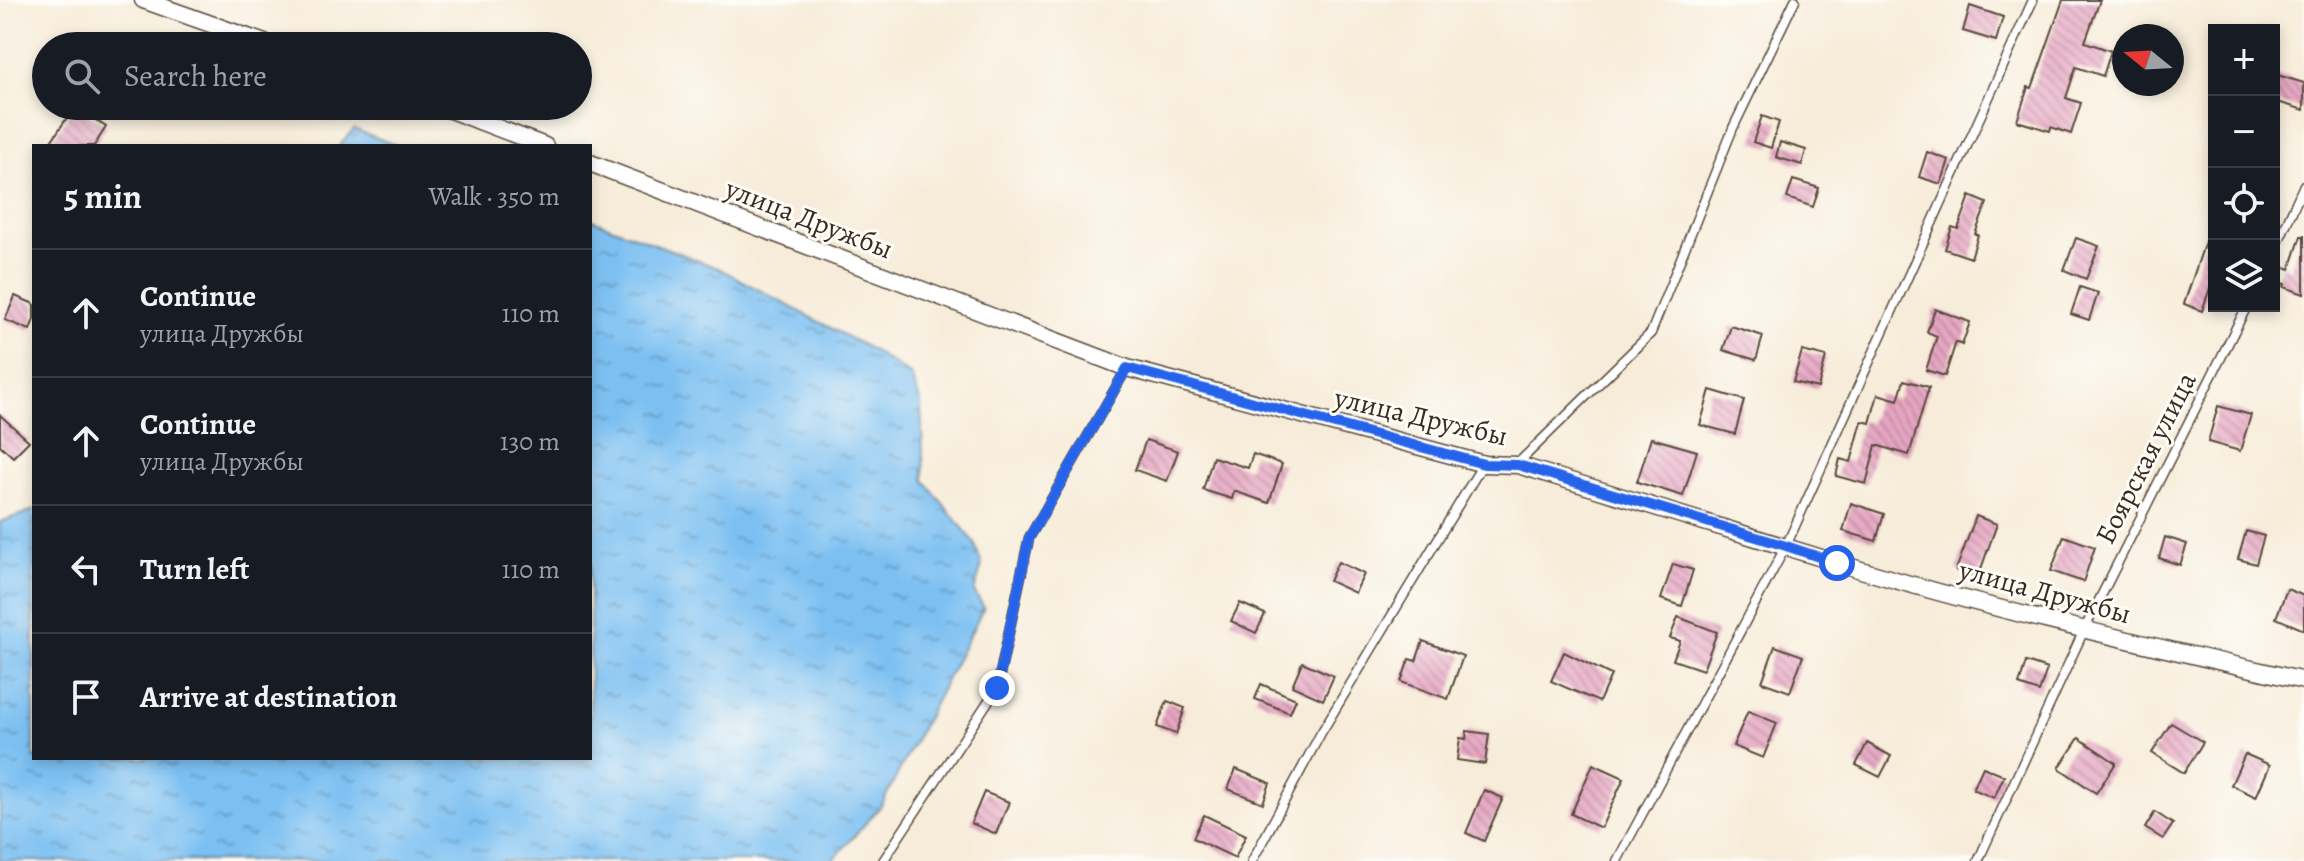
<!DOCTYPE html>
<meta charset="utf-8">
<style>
:root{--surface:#171b24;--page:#242831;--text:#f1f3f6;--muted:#9ea1a6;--line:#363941}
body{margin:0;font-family:Alegreya,serif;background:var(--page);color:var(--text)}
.controls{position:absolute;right:24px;top:24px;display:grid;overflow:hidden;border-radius:0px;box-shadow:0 4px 12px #0003}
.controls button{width:72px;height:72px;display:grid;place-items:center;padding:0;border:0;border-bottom:2px solid var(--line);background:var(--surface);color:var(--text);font:40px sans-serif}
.compass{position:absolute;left:2112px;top:24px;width:72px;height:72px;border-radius:50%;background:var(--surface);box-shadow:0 4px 12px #0003;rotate:288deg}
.stop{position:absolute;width:24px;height:24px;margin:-18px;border:6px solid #2563eb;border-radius:50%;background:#fff}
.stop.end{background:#2563eb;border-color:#fff;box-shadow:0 2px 8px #0008}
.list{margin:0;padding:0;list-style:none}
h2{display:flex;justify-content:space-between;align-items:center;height:104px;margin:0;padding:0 32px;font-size:34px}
h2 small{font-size:26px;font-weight:400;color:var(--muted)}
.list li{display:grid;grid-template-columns:52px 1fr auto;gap:24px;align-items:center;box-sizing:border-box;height:128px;padding:0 32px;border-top:2px solid var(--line)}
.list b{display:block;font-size:30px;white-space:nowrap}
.list p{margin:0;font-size:26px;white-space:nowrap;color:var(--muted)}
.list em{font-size:26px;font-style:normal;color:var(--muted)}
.icon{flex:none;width:44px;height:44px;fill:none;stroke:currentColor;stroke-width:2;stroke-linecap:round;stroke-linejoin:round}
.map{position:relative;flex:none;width:2304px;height:861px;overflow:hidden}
.search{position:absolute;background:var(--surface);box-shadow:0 4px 12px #0003;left:32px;top:32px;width:560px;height:88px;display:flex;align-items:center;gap:20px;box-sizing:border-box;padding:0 28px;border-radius:44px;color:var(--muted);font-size:30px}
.panel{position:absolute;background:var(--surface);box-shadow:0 4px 12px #0003;left:32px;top:144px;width:560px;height:616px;border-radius:0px}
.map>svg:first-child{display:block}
.water{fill:url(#water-ripples);stroke:#5b7588;stroke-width:2}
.building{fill:url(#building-back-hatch)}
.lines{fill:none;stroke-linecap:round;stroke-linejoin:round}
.lane-casing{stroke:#57473a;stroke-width:11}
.street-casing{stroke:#57473a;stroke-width:19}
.lane{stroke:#fff;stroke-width:8}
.street{stroke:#fff;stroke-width:16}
.route{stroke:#2563eb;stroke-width:10}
.labels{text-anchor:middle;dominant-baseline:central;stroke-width:6;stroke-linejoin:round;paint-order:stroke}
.street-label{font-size:28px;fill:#3b2a1e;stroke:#fdfcf7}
</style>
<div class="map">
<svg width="2304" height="861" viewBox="0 0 2304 861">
<defs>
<pattern id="water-ripples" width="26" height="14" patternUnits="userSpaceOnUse" patternTransform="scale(2)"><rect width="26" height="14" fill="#7bc0f2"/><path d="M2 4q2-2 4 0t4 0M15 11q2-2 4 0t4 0" fill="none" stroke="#669cc3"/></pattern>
<pattern id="building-back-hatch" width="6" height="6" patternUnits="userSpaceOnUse" patternTransform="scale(2)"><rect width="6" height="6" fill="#e6a6c2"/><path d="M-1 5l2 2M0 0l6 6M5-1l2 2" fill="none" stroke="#bc879d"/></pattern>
</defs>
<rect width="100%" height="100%" fill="#fdfcf7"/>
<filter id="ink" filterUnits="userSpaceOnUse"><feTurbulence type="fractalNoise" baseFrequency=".0125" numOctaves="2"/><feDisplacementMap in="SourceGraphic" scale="16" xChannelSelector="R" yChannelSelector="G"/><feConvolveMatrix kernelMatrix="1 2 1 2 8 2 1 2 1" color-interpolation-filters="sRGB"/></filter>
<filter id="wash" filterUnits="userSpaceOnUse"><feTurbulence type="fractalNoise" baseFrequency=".006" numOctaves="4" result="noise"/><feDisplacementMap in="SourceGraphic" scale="32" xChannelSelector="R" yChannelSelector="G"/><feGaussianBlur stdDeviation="1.8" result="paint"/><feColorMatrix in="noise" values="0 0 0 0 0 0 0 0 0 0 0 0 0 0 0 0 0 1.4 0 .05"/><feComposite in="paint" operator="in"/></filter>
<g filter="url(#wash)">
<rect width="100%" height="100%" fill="#f7ecd9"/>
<g class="water">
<path d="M 354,129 L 398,146 L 339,146 Z"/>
<path d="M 590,219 L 718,268 L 872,350 L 911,376 L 921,404 L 924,480 L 974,542 L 982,565 L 974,592 L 984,607 L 881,806 L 832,861 L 0,861 L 0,522 L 34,510 L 34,758 L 590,758 Z"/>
</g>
<g id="blocks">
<g class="building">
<path d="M 2063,0 L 2100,0 L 2085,42 L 2111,51 L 2103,76 L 2076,67 L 2066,98 L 2081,103 L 2071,134 L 2051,127 L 2050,131 L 2017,121 L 2028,87 L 2032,88 Z"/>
<path d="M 1970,6 L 2003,17 L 1996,41 L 1963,31 Z"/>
<path d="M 2274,74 L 2304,83 L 2304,110 L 2274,101 Z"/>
<path d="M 75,106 L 106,127 L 94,146 L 48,146 Z"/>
<path d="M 1762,116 L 1779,122 L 1771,148 L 1753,142 Z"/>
<path d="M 1780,142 L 1806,150 L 1802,165 L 1776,157 Z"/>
<path d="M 1927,152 L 1949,160 L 1941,184 L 1919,177 Z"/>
<path d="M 1793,180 L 1819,188 L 1813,207 L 1787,198 Z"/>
<path d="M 1970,196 L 1987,203 L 1975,234 L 1978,235 L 1971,258 L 1945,249 L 1952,227 L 1958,229 Z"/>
<path d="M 2210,227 L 2214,228 L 2214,277 L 2202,311 L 2184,304 Z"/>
<path d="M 2301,236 L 2304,236 L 2304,294 L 2284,287 L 2285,284 L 2277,282 L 2282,266 L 2290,269 Z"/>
<path d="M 2076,238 L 2099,246 L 2086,279 L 2064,270 Z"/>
<path d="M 2080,287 L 2098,293 L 2089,320 L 2071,314 Z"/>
<path d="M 15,296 L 34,304 L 34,319 L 30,330 L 5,320 Z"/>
<path d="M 1935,309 L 1970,322 L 1962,345 L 1956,342 L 1945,376 L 1926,370 L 1937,336 L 1927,332 Z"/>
<path d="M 1731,326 L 1763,336 L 1756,360 L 1723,350 Z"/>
<path d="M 1802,351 L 1826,357 L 1818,388 L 1793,382 Z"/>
<path d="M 1904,380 L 1929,387 L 1909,455 L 1876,445 L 1866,484 L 1836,476 L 1840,459 L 1851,462 L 1862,421 L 1870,423 L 1878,394 L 1898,400 Z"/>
<path d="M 1710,390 L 1744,400 L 1735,434 L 1700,425 Z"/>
<path d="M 2218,406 L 2251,415 L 2240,451 L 2208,442 Z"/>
<path d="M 0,415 L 29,441 L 13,457 L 0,445 Z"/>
<path d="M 1651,438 L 1697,451 L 1683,496 L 1637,482 Z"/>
<path d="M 1146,440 L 1178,451 L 1167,481 L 1135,470 Z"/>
<path d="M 1253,454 L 1282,464 L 1269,503 L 1234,491 L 1232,499 L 1203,490 L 1213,457 L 1248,468 Z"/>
<path d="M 1851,503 L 1884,514 L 1876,541 L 1843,531 Z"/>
<path d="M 1976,516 L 1997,524 L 1978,577 L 1956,570 Z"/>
<path d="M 2246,531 L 2264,536 L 2256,564 L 2238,559 Z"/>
<path d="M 2064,536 L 2095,547 L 2083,582 L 2051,571 Z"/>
<path d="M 2165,537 L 2187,544 L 2180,565 L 2159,558 Z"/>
<path d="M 1338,562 L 1364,574 L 1355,593 L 1329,581 Z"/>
<path d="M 1673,564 L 1693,570 L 1682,606 L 1661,599 Z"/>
<path d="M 2287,589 L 2304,596 L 2304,630 L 2276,618 Z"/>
<path d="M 1240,603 L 1265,614 L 1256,633 L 1231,621 Z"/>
<path d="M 1678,617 L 1717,632 L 1703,670 L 1673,660 L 1680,641 L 1670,638 Z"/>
<path d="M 1423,641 L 1463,656 L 1448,699 L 1401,682 L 1409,659 L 1416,661 Z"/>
<path d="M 1775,646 L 1803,656 L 1790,692 L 1762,682 Z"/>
<path d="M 1564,652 L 1611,675 L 1599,702 L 1551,681 Z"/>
<path d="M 1302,662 L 1334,676 L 1323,700 L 1292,686 Z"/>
<path d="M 2026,662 L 2047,669 L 2039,692 L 2019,685 Z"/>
<path d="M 1261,684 L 1296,699 L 1290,713 L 1255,699 Z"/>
<path d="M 1167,701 L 1185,708 L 1176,734 L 1157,727 Z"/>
<path d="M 1748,711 L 1777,723 L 1763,758 L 1733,746 Z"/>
<path d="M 2171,723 L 2203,742 L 2184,773 L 2152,753 Z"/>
<path d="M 1467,731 L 1489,734 L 1485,764 L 1457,760 L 1460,738 L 1466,739 Z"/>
<path d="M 2079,738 L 2116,763 L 2096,793 L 2059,768 Z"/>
<path d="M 1867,743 L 1891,756 L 1880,777 L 1856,765 Z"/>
<path d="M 2245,754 L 2270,765 L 2256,797 L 2231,785 Z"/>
<path d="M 1593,764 L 1624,778 L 1601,828 L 1571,814 Z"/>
<path d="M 1983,767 L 2004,776 L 1994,798 L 1973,789 Z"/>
<path d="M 1236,769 L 1270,783 L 1263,803 L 1228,789 Z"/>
<path d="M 1484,790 L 1503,798 L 1484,841 L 1466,833 Z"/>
<path d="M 984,792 L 1009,802 L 996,834 L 971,823 Z"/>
<path d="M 2155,812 L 2173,824 L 2163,839 L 2145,828 Z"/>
<path d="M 1204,815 L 1246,835 L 1235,858 L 1193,838 Z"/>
</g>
</g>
</g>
<g filter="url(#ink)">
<use href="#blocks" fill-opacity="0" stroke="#57473a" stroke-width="2"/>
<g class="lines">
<g class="lane-casing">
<g id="lane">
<path d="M 2274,251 L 2304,185"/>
<path d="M 1516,465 L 1651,333 L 1733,128 L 1795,0"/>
<path d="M 883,861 L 997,688 L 1029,538 L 1127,368"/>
<path d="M 1252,861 L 1321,733 L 1483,464"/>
<path d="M 1617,861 L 1786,546 L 2033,0"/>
<path d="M 1978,861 L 2084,630 L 2247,306"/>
</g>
</g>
<g class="street-casing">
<g id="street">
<path d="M 143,0 L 273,46"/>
<path d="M 440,106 L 545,146"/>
<path d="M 590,163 L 1127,368 L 1484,464 L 1518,465 C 1625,497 1731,531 1838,563 C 1991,610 2148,645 2304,681"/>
</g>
</g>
<use href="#lane" class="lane"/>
<use href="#street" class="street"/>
</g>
</g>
<g class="lines" filter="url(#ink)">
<path class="route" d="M 997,688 L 1029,538 L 1127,368 L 1484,464 L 1518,465 L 1786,546 L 1837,563"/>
</g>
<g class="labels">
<g class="street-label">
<text transform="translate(809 219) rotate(21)">улица Дружбы</text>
<text transform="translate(1421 417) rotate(13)">улица Дружбы</text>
<text transform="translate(2146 458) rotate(-63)">Боярская улица</text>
<text transform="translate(2045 592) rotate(15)">улица Дружбы</text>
</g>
</g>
</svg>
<div class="controls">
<button>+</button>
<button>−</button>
<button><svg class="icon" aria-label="locate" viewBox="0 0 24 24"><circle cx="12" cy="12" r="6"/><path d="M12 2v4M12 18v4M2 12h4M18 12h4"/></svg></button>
<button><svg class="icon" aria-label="layers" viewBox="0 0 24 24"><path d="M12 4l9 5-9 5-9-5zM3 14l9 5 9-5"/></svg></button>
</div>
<svg class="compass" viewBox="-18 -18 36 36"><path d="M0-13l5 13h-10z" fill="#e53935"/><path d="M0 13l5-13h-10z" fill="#9ea1a6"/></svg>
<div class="stop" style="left:1837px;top:563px"></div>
<div class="stop end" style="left:997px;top:688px"></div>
<div class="search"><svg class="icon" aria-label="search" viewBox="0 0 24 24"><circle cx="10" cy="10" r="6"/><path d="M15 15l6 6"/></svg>Search here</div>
<section class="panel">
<h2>5 min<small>Walk · 350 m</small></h2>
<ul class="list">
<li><svg class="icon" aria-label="ahead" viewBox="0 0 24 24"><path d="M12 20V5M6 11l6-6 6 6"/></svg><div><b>Continue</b><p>улица Дружбы</p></div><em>110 m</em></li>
<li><svg class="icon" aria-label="ahead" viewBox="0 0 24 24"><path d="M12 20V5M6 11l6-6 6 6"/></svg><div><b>Continue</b><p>улица Дружбы</p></div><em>130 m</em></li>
<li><svg class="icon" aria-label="left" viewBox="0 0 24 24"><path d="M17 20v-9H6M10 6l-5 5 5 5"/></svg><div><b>Turn left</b></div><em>110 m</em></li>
<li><svg class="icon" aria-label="arrive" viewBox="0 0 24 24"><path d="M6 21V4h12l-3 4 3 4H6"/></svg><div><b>Arrive at destination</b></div></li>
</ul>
</section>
</div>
